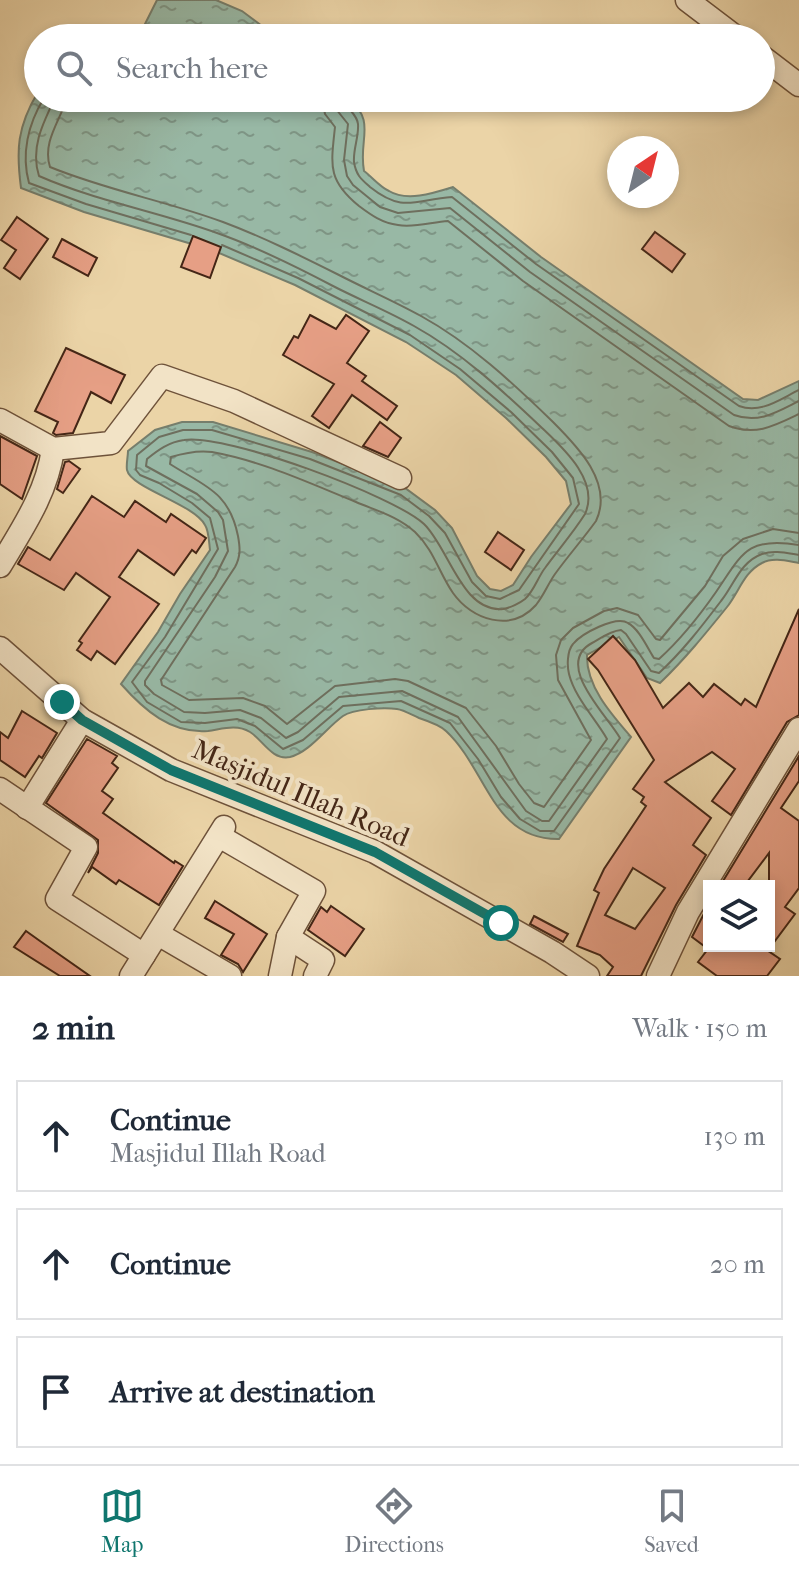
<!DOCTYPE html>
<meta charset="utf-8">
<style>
:root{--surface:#fff;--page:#f6f6f7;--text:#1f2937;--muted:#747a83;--line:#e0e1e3;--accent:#0f766e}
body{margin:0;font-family:"IM FELL French Canon",serif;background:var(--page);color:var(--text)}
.controls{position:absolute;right:24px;bottom:24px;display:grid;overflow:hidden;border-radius:0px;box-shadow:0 4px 12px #0003}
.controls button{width:72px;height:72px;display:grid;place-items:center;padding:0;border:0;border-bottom:2px solid var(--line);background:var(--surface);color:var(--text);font:40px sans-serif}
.compass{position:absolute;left:607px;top:136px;width:72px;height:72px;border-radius:50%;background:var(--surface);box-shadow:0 4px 12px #0003;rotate:35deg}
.stop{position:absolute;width:24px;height:24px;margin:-18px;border:6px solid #0f766e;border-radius:50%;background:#fff}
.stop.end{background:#0f766e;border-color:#fff;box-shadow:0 2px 8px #0008}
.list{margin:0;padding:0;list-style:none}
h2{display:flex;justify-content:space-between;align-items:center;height:104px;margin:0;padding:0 32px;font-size:34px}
h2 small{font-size:26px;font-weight:400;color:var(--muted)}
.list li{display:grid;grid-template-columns:52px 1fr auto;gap:24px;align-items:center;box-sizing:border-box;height:112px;margin:0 16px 16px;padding:0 16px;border:2px solid var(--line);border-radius:0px}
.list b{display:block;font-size:30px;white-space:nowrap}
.list p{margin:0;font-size:26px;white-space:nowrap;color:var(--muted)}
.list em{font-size:26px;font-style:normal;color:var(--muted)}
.icon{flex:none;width:44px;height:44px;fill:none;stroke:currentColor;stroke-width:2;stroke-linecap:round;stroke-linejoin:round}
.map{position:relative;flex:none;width:799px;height:976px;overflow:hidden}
.search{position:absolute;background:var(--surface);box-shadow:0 4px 12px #0003;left:24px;right:24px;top:24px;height:88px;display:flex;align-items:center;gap:20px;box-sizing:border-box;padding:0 28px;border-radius:44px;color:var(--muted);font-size:30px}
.sheet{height:488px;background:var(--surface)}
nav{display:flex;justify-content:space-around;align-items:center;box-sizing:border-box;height:112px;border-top:2px solid var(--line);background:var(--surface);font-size:22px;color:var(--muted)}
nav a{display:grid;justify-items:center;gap:4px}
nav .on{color:var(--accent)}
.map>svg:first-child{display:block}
.water{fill:url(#water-ripples);stroke:#767e6c;stroke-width:2}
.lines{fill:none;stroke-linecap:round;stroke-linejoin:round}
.shore{stroke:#6e6f5e;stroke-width:2}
.building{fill:#e69f85;stroke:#442616;stroke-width:2;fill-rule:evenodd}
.minor-casing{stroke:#6e523a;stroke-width:25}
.minor{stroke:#f2e3c6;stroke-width:22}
.route{stroke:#0f766e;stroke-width:10}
.labels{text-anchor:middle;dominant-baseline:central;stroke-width:8;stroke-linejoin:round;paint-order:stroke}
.street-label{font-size:28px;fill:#442616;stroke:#f2e3c6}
</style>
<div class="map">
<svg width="799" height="976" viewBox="0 0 799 976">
<defs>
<pattern id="water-ripples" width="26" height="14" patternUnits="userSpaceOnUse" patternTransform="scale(2)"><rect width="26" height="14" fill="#98b8a5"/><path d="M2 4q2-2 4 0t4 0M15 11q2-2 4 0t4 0" fill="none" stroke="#7e9585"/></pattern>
</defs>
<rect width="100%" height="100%" fill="#ebd4a7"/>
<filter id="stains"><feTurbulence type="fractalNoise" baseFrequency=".0025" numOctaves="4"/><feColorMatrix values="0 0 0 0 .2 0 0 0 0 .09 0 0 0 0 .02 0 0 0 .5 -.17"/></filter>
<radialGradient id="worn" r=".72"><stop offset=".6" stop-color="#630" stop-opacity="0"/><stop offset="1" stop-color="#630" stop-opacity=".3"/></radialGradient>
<g class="water">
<path d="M 157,0 L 216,0 L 242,11 L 278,38 L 134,38 L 144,26 Z"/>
<path d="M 38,92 L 38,98 L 348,98 C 377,122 358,139 364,171 C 372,177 380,187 389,191 C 407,202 434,193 453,187 L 541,257 L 743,399 L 758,400 L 799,381 L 799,563 C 787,561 773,557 762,563 C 744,572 739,592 727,607 C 706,633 685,659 660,683 L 647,678 L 619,637 L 587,655 C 586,686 611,714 631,737 L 559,839 C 492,840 487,769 446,731 C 440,725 428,721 419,718 C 412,715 404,710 397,709 C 384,707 353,709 343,716 C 326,728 310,752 290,757 C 272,761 262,739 250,732 C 236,724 223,729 208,731 C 171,734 144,710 121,684 L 158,632 L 180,594 L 210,550 C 209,543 209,531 205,525 C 194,504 131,488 127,470 C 126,465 128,456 128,451 L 155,430 L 182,422 L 213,422 L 312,452 L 405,488 L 435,510 L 452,528 L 477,576 L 490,589 L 501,591 L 513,585 L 531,557 L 571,504 L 566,481 L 546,457 L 506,418 L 456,375 L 406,342 L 295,285 L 212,250 L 84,212 L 21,188 C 16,150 17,127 38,92 Z"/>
</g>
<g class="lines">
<g class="shore">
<path d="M 44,98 C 28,124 21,154 29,183 L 86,204 L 191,235"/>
<path d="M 55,98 C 43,123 30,148 39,176 C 96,201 159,212 217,233 C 257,247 295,266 333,286 C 360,300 388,311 414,326 C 461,352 503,391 542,428 C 563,448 600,481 585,514 C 573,533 558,550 545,568 C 538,577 534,591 525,599 C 520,603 510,608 503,609 C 462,613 449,548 424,524 C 394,496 225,433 184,440 C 169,442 158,450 147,459 L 146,466 L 197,494 L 218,512 L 223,520 L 228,551 L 215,577 L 145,681 L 145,685 L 154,694 L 184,712 L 205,713 L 240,710 L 261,718 L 286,738 L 298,732 L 339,697 L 402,691 L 458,717 L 526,811 L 542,821 L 549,821 L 607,739 C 595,718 575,698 569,674 C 567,666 567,651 573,644 C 581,634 616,615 628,623 C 639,629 647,647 654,658 L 659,659 C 680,640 700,615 716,592 C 742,554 747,536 799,545"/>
<path d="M 67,98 C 60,121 42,142 50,167 C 106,190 166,201 223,222 C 263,237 301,256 339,275 C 366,289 394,301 421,316 C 470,343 513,383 553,422 C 577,446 614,483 596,521 C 583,539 568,556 555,574 C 548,584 544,595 536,605 C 511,633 472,620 453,593 C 439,573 434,550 415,532 C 397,516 377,511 356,502 C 309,483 262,461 212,452 C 198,450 184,453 171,457 L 170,464 C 204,486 229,491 238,536 C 240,547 241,556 235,567 L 161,680 L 162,685 L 189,700 L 243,698 L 265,706 L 287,724 L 335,686 L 395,679 L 408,681 L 466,708 L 496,746 L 519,784 L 534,803 L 544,807 L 591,740 L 558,680 L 556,655 L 561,640 L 573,628 L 604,611 L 617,608 L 638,615 L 656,639 L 660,640 L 705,586 L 723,556 L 743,539 L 773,529 L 799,533"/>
<path d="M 322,98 L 325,114 L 335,127 C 331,165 327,180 359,206 C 371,215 382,223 398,225 C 414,228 432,222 448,221 L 523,281 L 729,426 C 756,436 774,426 799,414"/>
<path d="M 334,98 L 336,109 L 348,124 L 344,160 L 347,176 L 353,185 L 380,207 L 398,213 L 450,208 L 530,272 L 734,415 C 759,424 777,412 799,401"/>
<path d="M 344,98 C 345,109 357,113 358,124 C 359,137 353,149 354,162 C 356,175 361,179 370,187 C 404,214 416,199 452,197 L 536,264 L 739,406 C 761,414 780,399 799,390"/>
<path d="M 222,245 L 298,278 L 410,335 L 460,369 L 511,412 L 552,452 L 573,478 L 579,504 L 519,590 L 500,599 L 486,596 L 472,582 L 445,533 L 429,516 L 401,495 L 310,459 L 212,430 L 183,430 L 159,437 L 137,455 L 136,470 L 140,475 L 159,483 L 192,503 L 210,518 L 218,549 L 165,637 L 132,682 L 147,702 L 181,722 L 205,723 L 237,719 L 255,726 L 283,749 L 303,740 L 343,706 L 401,701 L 450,723 L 478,759 L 501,797 L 520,819 L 540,831 L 554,831 L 620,738 C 607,715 553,664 592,643 C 601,638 610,631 621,630 L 626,634 L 651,671 L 659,673 C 682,652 702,626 721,601 C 734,585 740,562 762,554 C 774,550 786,553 799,555"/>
</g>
</g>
<g class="building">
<path d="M 17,217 L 48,239 L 20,279 L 4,268 L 16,250 L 1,240 Z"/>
<path d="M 655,232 L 685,254 L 672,272 L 642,249 Z"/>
<path d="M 193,236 L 221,247 L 210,278 L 181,267 Z"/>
<path d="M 62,239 L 97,258 L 88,276 L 53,257 Z"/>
<path d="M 310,315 L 336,329 L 346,315 L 369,331 L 347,363 L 366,376 L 362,381 L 397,406 L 387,420 L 352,395 L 329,428 L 312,416 L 334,384 L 283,355 L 294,336 L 298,338 Z"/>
<path d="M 66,348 L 125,375 L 111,403 L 91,392 L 73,433 L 56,435 L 53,433 L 58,422 L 35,411 Z"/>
<path d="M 380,422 L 401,438 L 388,457 L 363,446 Z"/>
<path d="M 0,436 L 37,456 L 22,499 L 0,484 Z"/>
<path d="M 69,461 L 80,469 L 63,493 L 57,489 L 65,462 Z"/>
<path d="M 92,496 L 124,517 L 135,501 L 166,522 L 171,514 L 206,538 L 196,553 L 192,550 L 174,575 L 138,550 L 119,577 L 159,604 L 115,664 L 97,651 L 91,660 L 77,650 L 82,643 L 79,641 L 110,597 L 76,573 L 64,590 L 18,564 L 28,547 L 50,560 Z"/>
<path d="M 498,532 L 524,550 L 511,570 L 485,552 Z"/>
<path d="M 799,609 L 799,715 L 787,722 L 731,815 L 712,801 L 735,769 L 712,752 L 665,782 L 711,818 L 693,845 L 706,855 L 676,905 L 641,976 L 607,976 L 613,967 L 600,955 L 577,946 L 599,893 L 594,890 L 604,869 L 646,806 L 641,802 L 644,797 L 633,789 L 654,760 L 598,670 L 588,659 L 613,636 L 635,660 L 663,708 L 689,683 L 703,697 L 714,684 L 741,705 L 745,699 L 756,707 ZM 633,868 L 665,888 L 635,929 L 605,915 Z"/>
<path d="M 22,711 L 57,733 L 42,758 L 39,756 L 25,777 L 0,760 L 0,732 L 8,738 Z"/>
<path d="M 87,739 L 117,756 L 112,763 L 118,768 L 102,791 L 113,799 L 103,813 L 174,863 L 175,861 L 183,866 L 159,905 L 119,880 L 116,884 L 92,867 L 88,873 L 98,853 L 98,840 L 46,803 Z"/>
<path d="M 799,756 L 799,781 L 781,808 L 799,821 L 799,888 L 785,907 L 795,914 L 769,949 L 769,853 L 745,885 L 747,886 L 720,886 Z"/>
<path d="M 215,901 L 267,934 L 243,972 L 238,964 L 221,955 L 234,934 L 205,918 Z"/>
<path d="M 709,904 L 709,947 L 761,946 L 780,959 L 767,976 L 717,976 L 698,962 L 708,949 L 692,937 Z"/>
<path d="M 331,906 L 364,929 L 345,956 L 308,930 L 321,907 L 327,912 Z"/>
<path d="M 534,916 L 568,934 L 563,942 L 530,924 Z"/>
<path d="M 26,931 L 40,941 L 90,976 L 60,976 L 14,947 Z"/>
</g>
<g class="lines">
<g class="minor-casing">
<g id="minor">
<path d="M 687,0 L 737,38"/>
<path d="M 761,56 L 799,85"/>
<path d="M 0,420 L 53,449 L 111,443 L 162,376 L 234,401 L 400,478"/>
<path d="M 0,566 C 22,529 47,493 53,449"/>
<path d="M 0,648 L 82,720 L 171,770 L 375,852 L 552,952 L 588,976"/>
<path d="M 0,789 L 86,847 L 57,899 L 144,955"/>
<path d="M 27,808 L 82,720"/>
<path d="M 219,836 L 314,891 L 288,937 L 280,976"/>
<path d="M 158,934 L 230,976"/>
<path d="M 288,937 L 323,960 L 315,976"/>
<path d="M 131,976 L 224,827"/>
<path d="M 658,976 L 688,912 L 799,729"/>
</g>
</g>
<use href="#minor" class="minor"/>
</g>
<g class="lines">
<path class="route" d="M 62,702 L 82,720 L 171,770 L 375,852 L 501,923"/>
</g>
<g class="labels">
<g class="street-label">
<text transform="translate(301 793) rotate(23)">Masjidul Illah Road</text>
</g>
</g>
<rect width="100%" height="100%" filter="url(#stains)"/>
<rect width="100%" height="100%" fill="url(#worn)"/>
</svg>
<div class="controls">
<button><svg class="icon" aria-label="layers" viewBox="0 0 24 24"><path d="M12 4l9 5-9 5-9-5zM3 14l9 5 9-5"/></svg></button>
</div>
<svg class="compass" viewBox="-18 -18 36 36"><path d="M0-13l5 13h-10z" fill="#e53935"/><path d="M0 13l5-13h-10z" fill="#747a83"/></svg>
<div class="stop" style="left:501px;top:923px"></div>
<div class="stop end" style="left:62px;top:702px"></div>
<div class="search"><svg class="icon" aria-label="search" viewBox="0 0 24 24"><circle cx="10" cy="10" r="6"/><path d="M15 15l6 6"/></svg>Search here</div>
</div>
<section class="sheet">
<h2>2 min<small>Walk · 150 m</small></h2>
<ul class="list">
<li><svg class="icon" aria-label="ahead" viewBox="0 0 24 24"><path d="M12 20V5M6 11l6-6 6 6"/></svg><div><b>Continue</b><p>Masjidul Illah Road</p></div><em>130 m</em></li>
<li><svg class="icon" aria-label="ahead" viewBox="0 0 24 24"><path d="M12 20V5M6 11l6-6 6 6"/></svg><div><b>Continue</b></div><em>20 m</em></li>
<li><svg class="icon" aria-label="arrive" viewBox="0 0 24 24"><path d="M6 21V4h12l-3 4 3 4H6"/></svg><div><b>Arrive at destination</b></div></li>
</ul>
</section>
<nav>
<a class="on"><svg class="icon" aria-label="map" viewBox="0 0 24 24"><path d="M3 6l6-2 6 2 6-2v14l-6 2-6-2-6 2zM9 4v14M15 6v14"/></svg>Map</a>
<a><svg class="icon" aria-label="directions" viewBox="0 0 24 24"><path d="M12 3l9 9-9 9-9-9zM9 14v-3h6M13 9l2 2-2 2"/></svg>Directions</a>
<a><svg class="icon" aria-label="saved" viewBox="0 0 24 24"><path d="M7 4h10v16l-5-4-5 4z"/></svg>Saved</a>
</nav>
